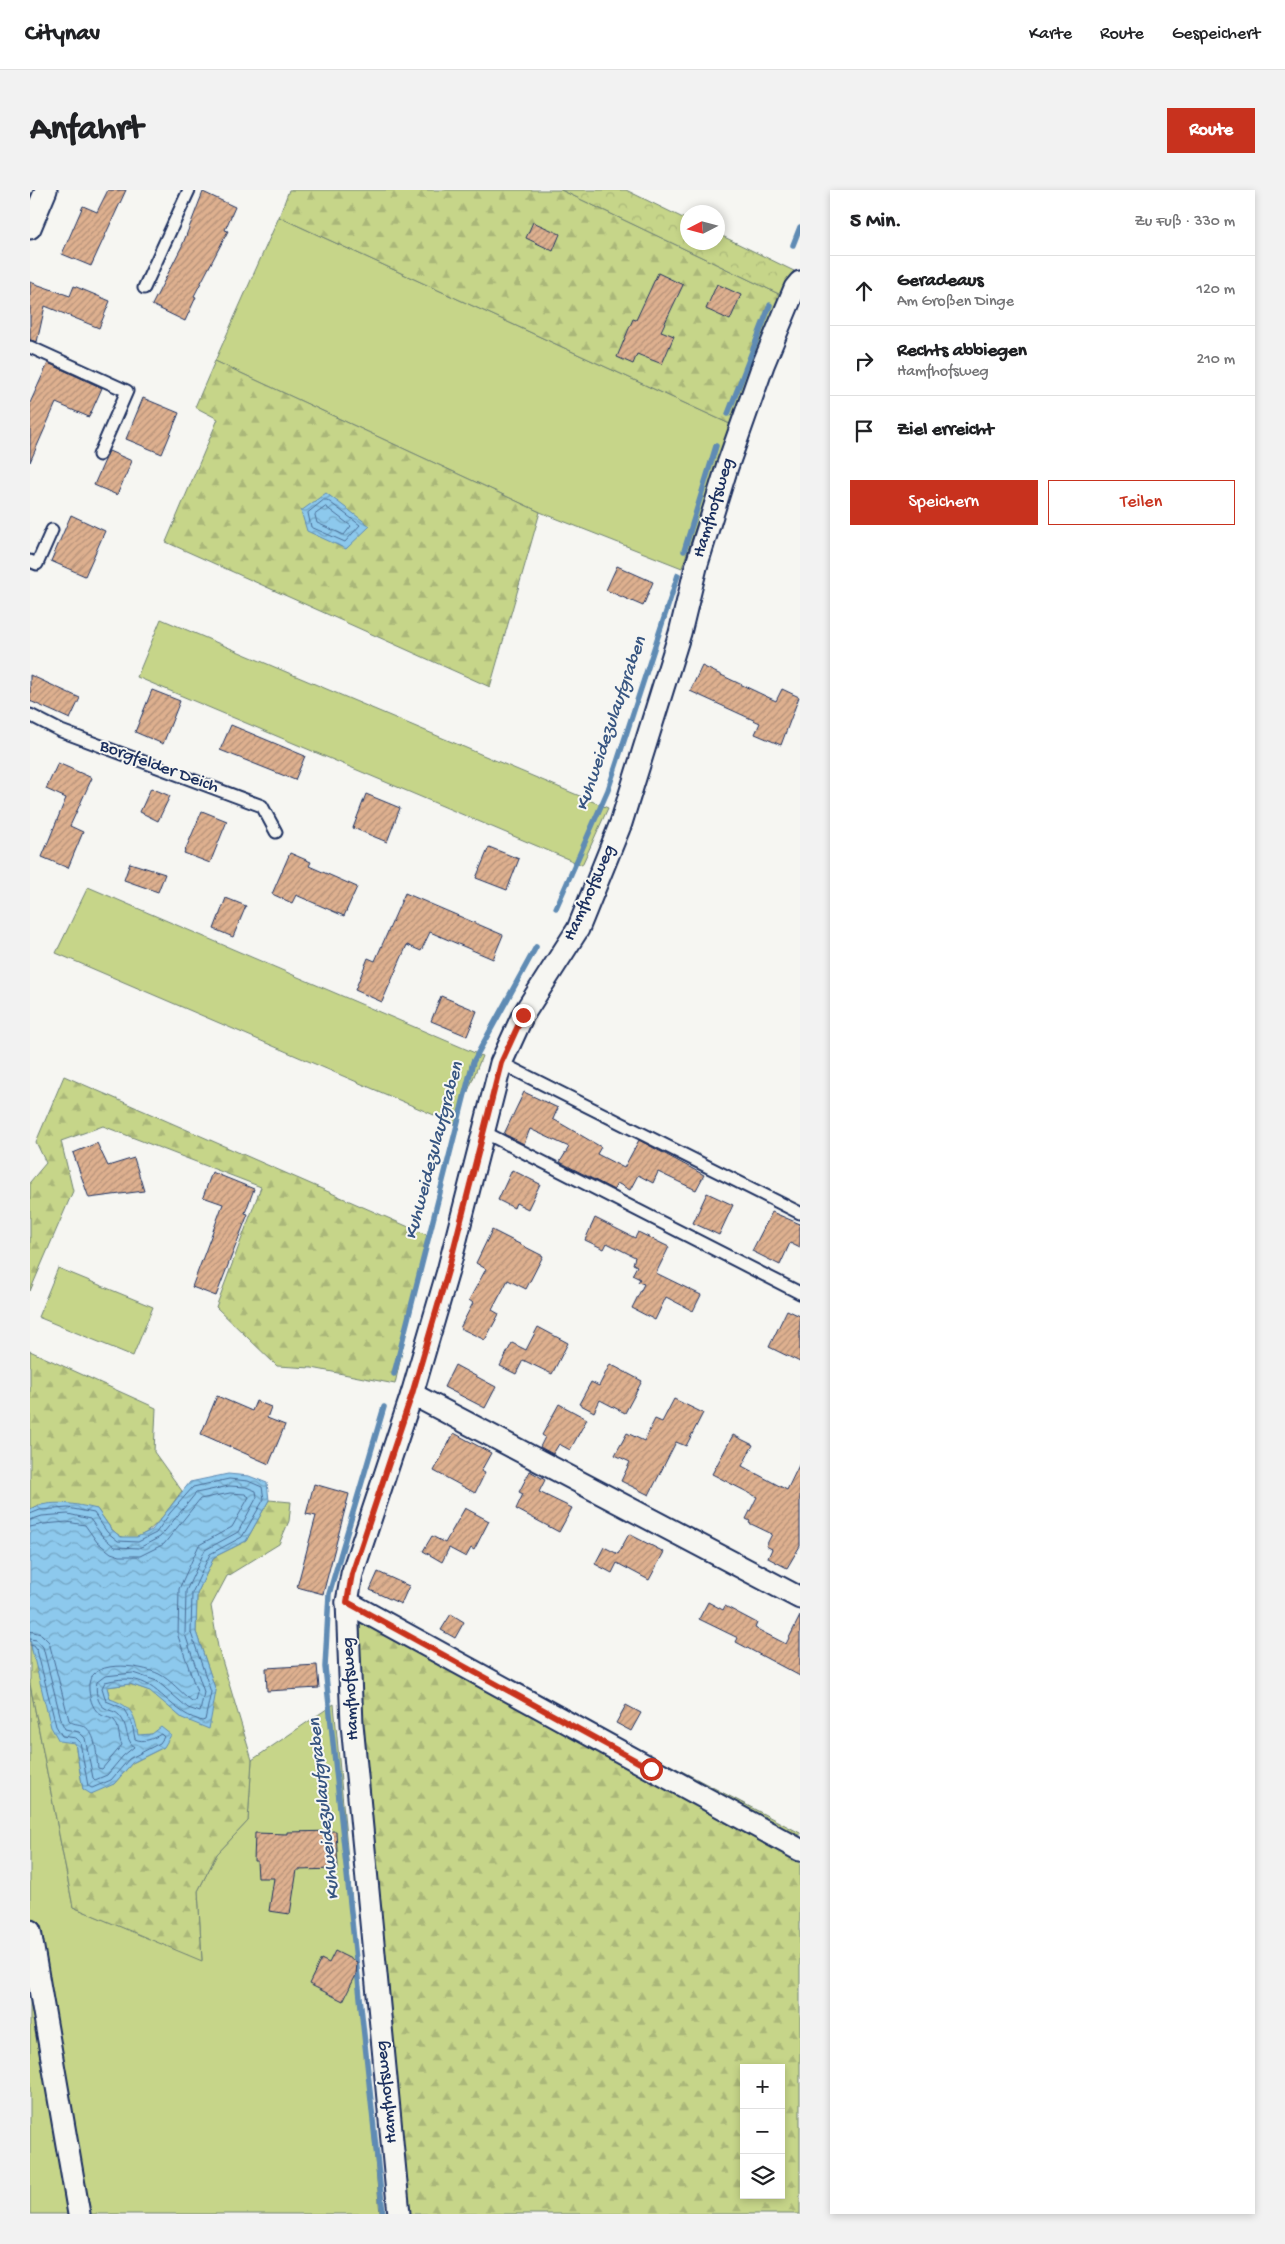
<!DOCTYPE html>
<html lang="de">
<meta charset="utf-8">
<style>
:root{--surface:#fff;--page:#f2f2f2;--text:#202124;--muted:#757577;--line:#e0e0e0;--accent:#c8321e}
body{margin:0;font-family:"Gochi Hand",sans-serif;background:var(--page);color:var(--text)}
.controls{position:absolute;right:15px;bottom:15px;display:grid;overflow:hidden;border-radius:0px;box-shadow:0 2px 8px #0003}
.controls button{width:45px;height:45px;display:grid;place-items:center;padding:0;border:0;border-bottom:1px solid var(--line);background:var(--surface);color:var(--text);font:25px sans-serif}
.compass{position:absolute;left:650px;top:15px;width:45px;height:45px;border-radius:50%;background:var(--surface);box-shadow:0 2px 8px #0003;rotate:264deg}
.stop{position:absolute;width:15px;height:15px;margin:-11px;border:4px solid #c8321e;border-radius:50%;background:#fff}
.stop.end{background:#c8321e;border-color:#fff;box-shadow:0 1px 5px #0008}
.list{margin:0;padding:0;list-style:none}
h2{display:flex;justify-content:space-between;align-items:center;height:65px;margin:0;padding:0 20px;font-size:21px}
h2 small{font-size:16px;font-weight:400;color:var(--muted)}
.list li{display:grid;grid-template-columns:32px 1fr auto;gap:15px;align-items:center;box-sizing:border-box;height:70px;padding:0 20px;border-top:1px solid var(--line)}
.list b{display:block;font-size:19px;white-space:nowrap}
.list p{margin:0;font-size:16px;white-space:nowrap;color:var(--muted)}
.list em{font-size:16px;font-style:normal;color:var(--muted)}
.actions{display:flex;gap:10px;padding:15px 20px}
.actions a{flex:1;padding:11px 0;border:1px solid var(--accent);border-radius:0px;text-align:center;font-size:18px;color:var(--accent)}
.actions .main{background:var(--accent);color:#fff}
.icon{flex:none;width:28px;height:28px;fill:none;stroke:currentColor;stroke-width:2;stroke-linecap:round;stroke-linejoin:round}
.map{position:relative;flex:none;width:770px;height:2024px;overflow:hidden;border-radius:0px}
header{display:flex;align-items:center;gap:30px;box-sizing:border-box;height:70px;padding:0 25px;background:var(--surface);border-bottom:1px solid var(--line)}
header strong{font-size:24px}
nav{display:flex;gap:28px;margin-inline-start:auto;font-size:18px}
.intro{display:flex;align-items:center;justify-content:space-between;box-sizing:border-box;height:120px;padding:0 30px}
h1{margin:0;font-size:35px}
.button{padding:12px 22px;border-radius:0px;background:var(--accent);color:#fff;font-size:18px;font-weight:700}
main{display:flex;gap:30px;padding:0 30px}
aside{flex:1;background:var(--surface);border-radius:0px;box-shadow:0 2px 8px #0003}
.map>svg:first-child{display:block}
.green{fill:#c6d589;stroke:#708274}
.forest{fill:url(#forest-firs);stroke:#708274;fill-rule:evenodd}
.park{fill:url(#park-crowns);stroke:#708274}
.water{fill:url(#water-waves);stroke:#5f8bb4}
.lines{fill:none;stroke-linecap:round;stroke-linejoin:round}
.shore{stroke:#496d97;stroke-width:1}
.stream{stroke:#5f8bb4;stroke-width:5.5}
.building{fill:url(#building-hatch);stroke:#1b2f5e}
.lane-casing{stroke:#1b2f5e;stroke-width:15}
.street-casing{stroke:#1b2f5e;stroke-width:25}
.lane{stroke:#f6f6f2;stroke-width:11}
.street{stroke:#f6f6f2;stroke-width:21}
.route{stroke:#c8321e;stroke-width:6}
.labels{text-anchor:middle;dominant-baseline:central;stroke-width:4;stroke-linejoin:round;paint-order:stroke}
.street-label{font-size:18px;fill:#1b2f5e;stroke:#f6f6f2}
.water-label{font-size:19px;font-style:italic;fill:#385682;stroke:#f6f6f2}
</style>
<header>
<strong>Citynav</strong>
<nav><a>Karte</a><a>Route</a><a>Gespeichert</a></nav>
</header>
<div class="intro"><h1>Anfahrt</h1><a class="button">Route</a></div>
<main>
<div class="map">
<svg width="770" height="2024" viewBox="0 0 770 2024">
<defs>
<pattern id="forest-firs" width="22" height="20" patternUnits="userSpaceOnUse" patternTransform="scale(1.25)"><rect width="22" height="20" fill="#c6d589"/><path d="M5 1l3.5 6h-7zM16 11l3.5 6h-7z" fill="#aab779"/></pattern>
<pattern id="park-crowns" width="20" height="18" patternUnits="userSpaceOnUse" patternTransform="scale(1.25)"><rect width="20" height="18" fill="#c6d589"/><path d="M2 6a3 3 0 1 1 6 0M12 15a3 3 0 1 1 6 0" fill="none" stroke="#aab779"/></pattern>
<pattern id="water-waves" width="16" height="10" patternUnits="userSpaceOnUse" patternTransform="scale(1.25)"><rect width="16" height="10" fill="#8dc9ed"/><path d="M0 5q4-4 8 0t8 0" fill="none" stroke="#72a4c3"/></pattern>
<pattern id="building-hatch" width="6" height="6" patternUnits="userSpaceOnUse" patternTransform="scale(1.25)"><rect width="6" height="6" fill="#deb08f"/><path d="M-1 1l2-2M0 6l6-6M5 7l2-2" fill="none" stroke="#b39078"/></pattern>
</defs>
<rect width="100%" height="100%" fill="#f6f6f2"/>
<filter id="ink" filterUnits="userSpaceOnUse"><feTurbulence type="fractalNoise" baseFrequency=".02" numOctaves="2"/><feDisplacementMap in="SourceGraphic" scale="10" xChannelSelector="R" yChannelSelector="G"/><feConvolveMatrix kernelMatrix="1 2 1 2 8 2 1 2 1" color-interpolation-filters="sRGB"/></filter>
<g filter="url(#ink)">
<g class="green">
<path d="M 249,27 L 700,234 L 652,378 L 510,322 L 185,171 Z"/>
<path d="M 131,429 L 578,618 L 552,675 L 107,487 Z"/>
<path d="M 58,697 L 452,866 L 425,934 L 26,763 Z"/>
<path d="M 28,1078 L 123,1117 L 103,1166 L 8,1127 Z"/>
<path d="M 0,1494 L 43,1717 L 172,1770 L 168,1701 L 187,1664 L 218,1631 L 222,1570 L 304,1514 L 350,2024 L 0,2024 Z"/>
</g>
<g class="forest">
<path d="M 259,0 L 531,0 L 751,105 L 700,234 L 249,27 Z"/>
<path d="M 185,171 L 510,322 L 460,497 L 136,352 L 188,229 L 165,217 Z"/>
<path d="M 34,886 L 397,1045 L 365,1194 L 282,1178 L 247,1176 L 186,1117 L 231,997 L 73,936 L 31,951 L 43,1001 L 0,1101 L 0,992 L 16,973 L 6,952 Z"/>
<path d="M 0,1161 L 126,1218 L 124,1262 L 152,1301 C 139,1317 115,1359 90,1346 C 80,1340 74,1328 67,1319 L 8,1315 L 0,1319 Z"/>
<path d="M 239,1310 L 261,1312 L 259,1331 L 249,1354 L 197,1386 L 181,1416 L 188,1457 L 222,1570 L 218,1631 L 187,1664 L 168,1701 L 172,1771 L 43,1717 L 0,1494 L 0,1448 L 2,1460 L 45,1553 L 53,1599 L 84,1594 L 102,1573 L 134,1557 L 122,1544 L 108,1546 L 80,1509 L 77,1497 L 100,1494 L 121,1501 L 152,1528 L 186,1501 L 166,1442 L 167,1404 L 184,1367 L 216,1351 Z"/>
<path d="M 330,1413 L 770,1643 L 770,2024 L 380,2024 L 331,1528 ZM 714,1878 L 751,1878 L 751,2005 L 714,2005 Z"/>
</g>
<path class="park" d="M 531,0 L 596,0 L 657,30 L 658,52 L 688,52 L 688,44 L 764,81 L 751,105 Z"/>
<g class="water">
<path d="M 296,303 L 340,336 L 316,359 L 277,341 L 271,321 Z"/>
<path d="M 198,1284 L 219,1286 L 237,1293 L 239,1310 L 216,1351 L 184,1367 L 167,1404 L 166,1442 L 186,1501 L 179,1539 L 152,1528 L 120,1501 L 100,1494 L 77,1497 L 80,1509 C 101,1516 105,1524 108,1545 L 122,1544 L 131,1537 L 141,1545 L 134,1557 L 102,1573 L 84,1594 L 61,1604 L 53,1599 L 45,1553 L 29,1551 L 21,1537 L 2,1460 L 0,1448 L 0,1319 C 21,1309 46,1314 67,1319 L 81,1339 L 91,1347 L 107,1347 L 122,1340 L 160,1292 Z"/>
</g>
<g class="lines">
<g class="shore">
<path d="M 294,310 L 297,310 L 330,335 L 315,352 L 281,337 L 278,323 Z"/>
<path d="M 296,317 L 321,336 L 314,345 L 287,333 L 285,325 Z"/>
<path d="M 0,1324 L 10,1320 L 38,1318 L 64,1323 L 77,1342 L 88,1351 L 108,1352 L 126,1343 L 140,1323 L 163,1297 L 199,1289 L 218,1291 L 232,1297 L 234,1309 L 212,1347 L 180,1364 L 162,1403 L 161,1443 L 181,1502 L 175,1530 L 172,1531 C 167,1529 160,1527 154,1523 C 124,1503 119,1481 75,1492 L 72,1498 L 76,1511 L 93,1518 L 102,1533 L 105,1549 C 113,1553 123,1549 131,1544 L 134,1547 L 130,1553 L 99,1569 L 81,1590 L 62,1598 L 58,1596 L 50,1552 L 46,1548 L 32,1546 L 26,1536 L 7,1460 L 4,1456 L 0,1455"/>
<path d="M 0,1330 L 12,1326 L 38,1324 L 60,1329 L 73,1347 L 85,1357 L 109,1358 L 130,1347 L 166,1303 L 199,1296 L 216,1297 L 226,1301 L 227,1307 L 208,1342 L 175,1360 L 156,1401 L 155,1444 L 174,1502 L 170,1522 L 158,1518 L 127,1491 L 103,1483 L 75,1486 L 67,1492 C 65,1500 67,1514 75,1518 C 79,1521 86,1521 89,1525 C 99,1536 94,1547 104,1557 L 93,1566 L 77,1585 L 65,1590 L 63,1588 L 55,1548 L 49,1542 L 35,1539 L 32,1533 L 13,1457 L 7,1450 L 0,1449"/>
<path d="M 0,1337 L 14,1334 L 37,1332 L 55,1335 L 67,1352 L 81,1363 L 90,1366 L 110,1366 L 134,1354 L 170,1309 L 200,1303 L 215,1304 L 219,1307 L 202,1337 L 169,1355 L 149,1399 L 148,1446 L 167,1502 L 165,1511 L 162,1511 C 151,1503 141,1490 129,1484 C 111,1475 55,1467 59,1500 C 60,1510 63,1521 73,1526 C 76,1527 81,1528 84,1530 C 90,1537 88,1548 92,1555 L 72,1579 L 68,1578 C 66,1564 67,1544 54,1536 C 48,1533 43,1535 39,1530 L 19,1452 L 11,1444 L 0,1441"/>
</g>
<g class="stream">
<path d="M 763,55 L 770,37"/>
<path d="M 698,224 L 740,115"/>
<path d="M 654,361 L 686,256"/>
<path d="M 526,718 L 578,600 L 648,385"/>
<path d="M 364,1184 L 443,872 L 506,757"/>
<path d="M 353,2024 L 295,1477 L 299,1404 L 354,1217"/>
</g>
</g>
<g class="building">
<path d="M 78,0 L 96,0 L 61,76 L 32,64 L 53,16 L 67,22 Z"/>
<path d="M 173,2 L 205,17 L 195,40 L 198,41 L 164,106 L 166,107 L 155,131 L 122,115 L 152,56 Z"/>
<path d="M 503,32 L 530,44 L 523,61 L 496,48 Z"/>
<path d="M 628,83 L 653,95 L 631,141 L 644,146 L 632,174 L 607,164 L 603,174 L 587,167 L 603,129 L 606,130 Z"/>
<path d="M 0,92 L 40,106 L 44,96 L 80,111 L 69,138 L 15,116 L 7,152 L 0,150 Z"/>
<path d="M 687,94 L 711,105 L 700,130 L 676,119 Z"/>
<path d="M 18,173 L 72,198 L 59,227 L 26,213 L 0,272 L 0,213 Z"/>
<path d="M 113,208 L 149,223 L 132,264 L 96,249 Z"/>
<path d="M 79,261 L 102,271 L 87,305 L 64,295 Z"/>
<path d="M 41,325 L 75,341 L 55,386 L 21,371 Z"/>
<path d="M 587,376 L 623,392 L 613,416 L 576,400 Z"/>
<path d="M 672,476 L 746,511 L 752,499 L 769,507 L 751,555 L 725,544 L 730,533 L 660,501 Z"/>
<path d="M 0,485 L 50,508 L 40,529 L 0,511 Z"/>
<path d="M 122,500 L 150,511 L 133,554 L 105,542 Z"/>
<path d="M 201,535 L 275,566 L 265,590 L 190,560 Z"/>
<path d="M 28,573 L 62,588 L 40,636 L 53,642 L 38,678 L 12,667 L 36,608 L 16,599 Z"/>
<path d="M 121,598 L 140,606 L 128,631 L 110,622 Z"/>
<path d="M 336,604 L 370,618 L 357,652 L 323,638 Z"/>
<path d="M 172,621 L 197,631 L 180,673 L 154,663 Z"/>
<path d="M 459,657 L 489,669 L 477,700 L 446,688 Z"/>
<path d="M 260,663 L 281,672 L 279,676 L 327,697 L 314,726 L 266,705 L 262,713 L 242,704 Z"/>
<path d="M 100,673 L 135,684 L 128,702 L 94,690 Z"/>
<path d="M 375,703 L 473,745 L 463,769 L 400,742 L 391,761 L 377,755 L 352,812 L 325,800 L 338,768 L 345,771 Z"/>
<path d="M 196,708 L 216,716 L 203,747 L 184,739 Z"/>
<path d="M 411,806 L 447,821 L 437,846 L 401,831 Z"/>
<path d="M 494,902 L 528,918 L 523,929 L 571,957 L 567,964 L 594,978 L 609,950 L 674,985 L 666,1000 L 628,982 L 623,993 L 608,985 L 600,1000 L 587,993 L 584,1000 L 530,972 L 539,957 L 500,939 L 494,954 L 474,944 Z"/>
<path d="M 67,953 L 78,976 L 104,968 L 114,1001 L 59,1008 L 43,963 Z"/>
<path d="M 482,980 L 510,994 L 498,1019 L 486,1013 L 484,1018 L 468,1010 Z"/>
<path d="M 182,982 L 224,999 L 215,1023 L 218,1024 L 186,1106 L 162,1097 L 193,1014 L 173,1007 Z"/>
<path d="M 677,1003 L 703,1015 L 689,1045 L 663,1033 Z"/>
<path d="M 742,1022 L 770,1034 L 770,1058 L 760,1053 L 750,1075 L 722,1061 Z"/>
<path d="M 565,1028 L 605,1048 L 608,1042 L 639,1057 L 626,1083 L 671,1105 L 663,1121 L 636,1107 L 625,1130 L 602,1118 L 614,1094 L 608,1092 L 610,1089 L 602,1085 L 607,1076 L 603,1074 L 605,1067 L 577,1053 L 574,1059 L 555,1050 Z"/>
<path d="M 462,1040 L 513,1066 L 496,1099 L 478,1090 L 462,1120 L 469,1124 L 455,1150 L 430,1138 L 443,1113 L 439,1110 L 456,1079 L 446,1073 Z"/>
<path d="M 757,1120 L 770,1126 L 770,1172 L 739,1157 Z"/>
<path d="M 508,1137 L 538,1153 L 522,1184 L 493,1170 L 486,1184 L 470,1176 L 482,1153 L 496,1160 Z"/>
<path d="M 580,1174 L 612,1191 L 595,1223 L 570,1210 L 564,1222 L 549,1214 L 561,1192 L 569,1196 Z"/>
<path d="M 425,1175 L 466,1197 L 455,1218 L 414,1197 Z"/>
<path d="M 187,1206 L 222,1221 L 226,1211 L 241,1217 L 237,1228 L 255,1235 L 239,1274 L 171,1244 Z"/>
<path d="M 644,1209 L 673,1223 L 656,1256 L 646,1252 L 619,1305 L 591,1291 L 600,1272 L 585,1265 L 597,1243 L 614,1251 L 625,1229 L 632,1232 Z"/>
<path d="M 529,1214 L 557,1229 L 540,1260 L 529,1254 L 523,1264 L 510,1257 L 515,1247 L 512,1245 Z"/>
<path d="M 424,1243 L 461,1263 L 451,1281 L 455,1283 L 445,1303 L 404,1281 Z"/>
<path d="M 703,1245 L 723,1255 L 712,1276 L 757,1300 L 770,1273 L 770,1356 L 757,1378 L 738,1368 L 742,1359 L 736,1356 L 742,1344 L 719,1333 L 720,1331 L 716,1329 L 727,1307 L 682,1284 Z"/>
<path d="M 500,1281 L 515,1290 L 509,1302 L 542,1318 L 529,1342 L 486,1319 L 493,1304 L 489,1302 Z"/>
<path d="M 284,1294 L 319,1304 L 293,1404 L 267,1397 L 286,1326 L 276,1324 Z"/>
<path d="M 435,1318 L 459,1331 L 444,1360 L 441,1358 L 436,1367 L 419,1358 L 412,1372 L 393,1361 L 402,1346 L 415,1353 Z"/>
<path d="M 599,1344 L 634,1362 L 619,1390 L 587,1373 L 582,1383 L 565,1374 L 574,1357 L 588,1364 Z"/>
<path d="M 348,1382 L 379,1396 L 371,1414 L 340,1400 Z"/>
<path d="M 678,1412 L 693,1420 L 695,1416 L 727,1433 L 725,1438 L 756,1454 L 770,1426 L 770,1486 L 706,1452 L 708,1448 L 669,1429 Z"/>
<path d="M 421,1424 L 434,1432 L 425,1448 L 411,1440 Z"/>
<path d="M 287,1475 L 289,1498 L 237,1501 L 236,1478 Z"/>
<path d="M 596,1515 L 611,1523 L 601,1541 L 586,1533 Z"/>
<path d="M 306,1641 L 308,1679 L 267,1680 L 260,1724 L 239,1721 L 244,1688 L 228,1688 L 227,1671 L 224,1671 L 225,1643 L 257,1644 L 257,1642 Z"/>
<path d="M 305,1761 L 327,1772 L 326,1785 L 313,1811 L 279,1794 L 291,1769 L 299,1773 Z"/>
</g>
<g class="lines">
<g class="lane-casing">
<g id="lane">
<path d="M 114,98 L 159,0"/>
<path d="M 0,157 L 97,201 L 69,265"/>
<path d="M 0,371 L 7,374 L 22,340"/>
<path d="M 0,525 L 31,541 L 232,616 L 246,642"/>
<path d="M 471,873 L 770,1023"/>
<path d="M 452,941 L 770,1103"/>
</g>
</g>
<g class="street-casing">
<g id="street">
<path d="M 0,38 L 16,0"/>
<path d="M 382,1204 L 770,1408"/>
<path d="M 317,1412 L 770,1660"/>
<path d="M 0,1741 L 49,2024"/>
<path d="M 369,2024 L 322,1534 L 317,1412 L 322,1384 L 382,1204 L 418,1081 L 471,873 L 493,825 L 548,739 L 591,633 L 650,443 L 666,377 L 697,277 L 733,175 L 765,98 L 770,92"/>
</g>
</g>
<use href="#lane" class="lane"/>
<use href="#street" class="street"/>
</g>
</g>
<g class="lines" filter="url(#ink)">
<path class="route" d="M 493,825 L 471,873 L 418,1081 L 382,1204 L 322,1384 L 317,1412 L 621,1579"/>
</g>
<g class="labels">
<g class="street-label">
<text transform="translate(684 318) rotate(-73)">Hamfhofsweg</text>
<text transform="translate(129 577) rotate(20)">Borgfelder Deich</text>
<text transform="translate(560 703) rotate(-66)">Hamfhofsweg</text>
<text transform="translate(321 1499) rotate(-93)">Hamfhofsweg</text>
<text transform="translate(357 1902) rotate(-96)">Hamfhofsweg</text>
</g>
<g class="water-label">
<text transform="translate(582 534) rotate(-71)">Kuhweidezulaufgraben</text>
<text transform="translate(405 961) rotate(-75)">Kuhweidezulaufgraben</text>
<text transform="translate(295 1619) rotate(-96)">Kuhweidezulaufgraben</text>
</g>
</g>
</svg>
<div class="controls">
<button>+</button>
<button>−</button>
<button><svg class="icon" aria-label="layers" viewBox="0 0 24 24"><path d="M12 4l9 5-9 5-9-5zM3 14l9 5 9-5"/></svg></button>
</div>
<svg class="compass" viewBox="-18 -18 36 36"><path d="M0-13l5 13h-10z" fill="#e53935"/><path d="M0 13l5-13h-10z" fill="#757577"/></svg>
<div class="stop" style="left:621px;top:1579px"></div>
<div class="stop end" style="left:493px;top:825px"></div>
</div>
<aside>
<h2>5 Min.<small>Zu Fuß · 330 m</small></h2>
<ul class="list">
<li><svg class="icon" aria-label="ahead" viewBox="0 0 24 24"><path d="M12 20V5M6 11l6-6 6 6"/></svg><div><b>Geradeaus</b><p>Am Großen Dinge</p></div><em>120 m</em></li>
<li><svg class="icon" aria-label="right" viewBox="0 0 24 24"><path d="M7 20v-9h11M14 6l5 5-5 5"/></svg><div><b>Rechts abbiegen</b><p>Hamfhofsweg</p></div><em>210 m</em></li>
<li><svg class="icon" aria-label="arrive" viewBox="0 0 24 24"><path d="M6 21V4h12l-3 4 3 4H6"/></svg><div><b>Ziel erreicht</b></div></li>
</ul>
<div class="actions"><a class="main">Speichern</a><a>Teilen</a></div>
</aside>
</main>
